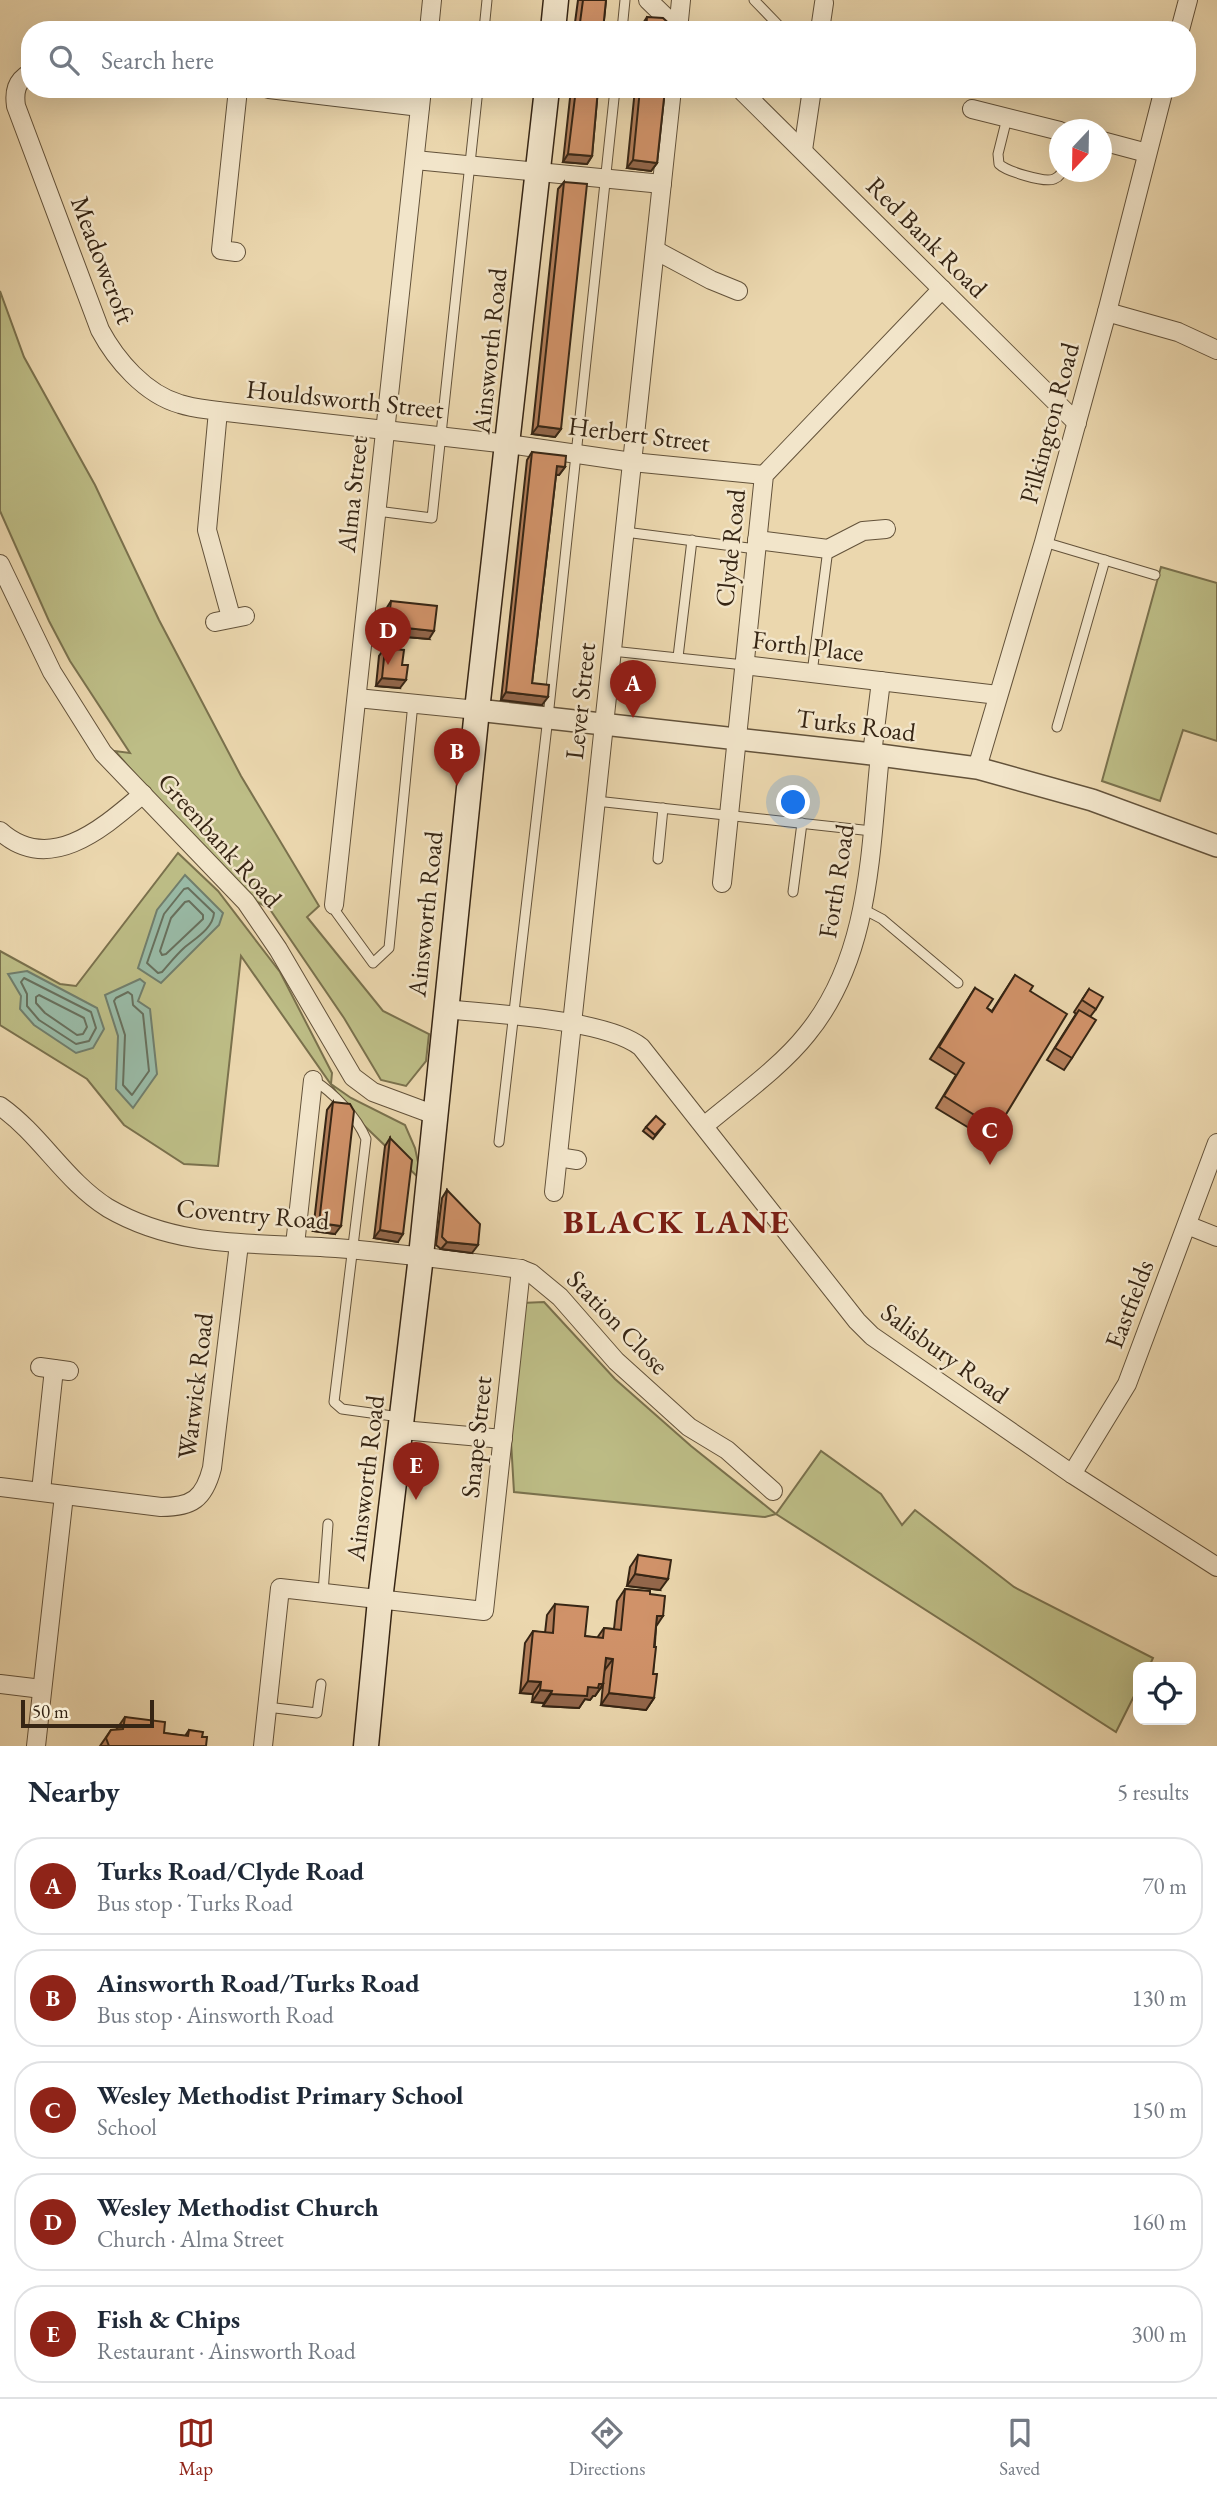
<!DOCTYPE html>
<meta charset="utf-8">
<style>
:root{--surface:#fff;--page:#f2f2f3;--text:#1f2937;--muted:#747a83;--line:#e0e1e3;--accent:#8f2418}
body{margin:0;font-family:"EB Garamond",serif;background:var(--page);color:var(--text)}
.controls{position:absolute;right:21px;bottom:21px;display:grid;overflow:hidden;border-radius:14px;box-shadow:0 7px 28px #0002}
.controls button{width:63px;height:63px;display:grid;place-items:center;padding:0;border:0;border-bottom:2px solid var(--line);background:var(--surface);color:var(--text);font:35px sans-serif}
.compass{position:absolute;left:1049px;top:119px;width:63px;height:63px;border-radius:50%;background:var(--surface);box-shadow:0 7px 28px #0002;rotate:202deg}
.scale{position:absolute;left:21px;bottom:18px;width:133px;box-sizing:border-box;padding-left:7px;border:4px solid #362514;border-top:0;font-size:19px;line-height:24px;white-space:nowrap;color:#362514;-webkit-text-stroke:5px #f2e5ca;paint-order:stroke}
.you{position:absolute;left:794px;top:803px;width:24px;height:24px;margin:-18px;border:5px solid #fff;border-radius:50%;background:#1a73e8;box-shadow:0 0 0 10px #1a73e833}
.badge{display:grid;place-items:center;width:46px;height:46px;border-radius:50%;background:var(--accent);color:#fff;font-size:23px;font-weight:700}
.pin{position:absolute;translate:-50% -58px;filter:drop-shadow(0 2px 4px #0008)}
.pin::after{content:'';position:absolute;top:37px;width:24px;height:21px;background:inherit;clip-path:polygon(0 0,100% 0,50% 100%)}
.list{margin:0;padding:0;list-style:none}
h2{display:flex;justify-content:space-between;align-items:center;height:91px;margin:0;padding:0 28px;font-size:30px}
h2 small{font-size:23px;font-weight:400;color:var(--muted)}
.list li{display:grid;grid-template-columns:46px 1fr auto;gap:21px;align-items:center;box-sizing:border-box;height:98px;margin:0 14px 14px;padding:0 14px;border:2px solid var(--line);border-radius:28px}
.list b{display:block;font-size:26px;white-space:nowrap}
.list p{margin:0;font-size:23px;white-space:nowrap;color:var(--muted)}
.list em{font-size:23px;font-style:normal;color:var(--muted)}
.icon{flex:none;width:38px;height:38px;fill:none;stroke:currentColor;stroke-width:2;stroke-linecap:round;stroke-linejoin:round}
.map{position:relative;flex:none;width:1217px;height:1746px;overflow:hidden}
.search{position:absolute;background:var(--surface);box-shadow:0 7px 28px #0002;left:21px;right:21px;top:21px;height:77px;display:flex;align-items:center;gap:18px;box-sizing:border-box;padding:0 24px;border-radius:28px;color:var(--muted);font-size:26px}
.sheet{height:651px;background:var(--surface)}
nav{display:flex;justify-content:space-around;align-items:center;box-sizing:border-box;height:98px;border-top:2px solid var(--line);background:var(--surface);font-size:19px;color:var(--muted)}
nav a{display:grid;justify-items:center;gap:4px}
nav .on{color:var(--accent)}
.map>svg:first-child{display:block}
.green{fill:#bdbd86;stroke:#7a714d;stroke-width:2}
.water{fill:#99baa6;stroke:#717e6c;stroke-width:2}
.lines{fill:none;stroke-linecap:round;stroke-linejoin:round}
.shore{stroke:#68705d;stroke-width:2}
.service-casing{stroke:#63523a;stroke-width:11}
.minor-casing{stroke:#63523a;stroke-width:20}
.tertiary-casing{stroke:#63523a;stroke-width:24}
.secondary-casing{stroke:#362514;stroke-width:27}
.service{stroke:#f2e5ca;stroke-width:9}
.minor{stroke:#f2e5ca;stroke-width:18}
.tertiary{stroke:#f2e5ca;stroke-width:21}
.secondary{stroke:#f2e5ca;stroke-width:24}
.wall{fill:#b37e5a;stroke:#362514;stroke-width:2}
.shaded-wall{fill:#92664a;stroke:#362514;stroke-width:2}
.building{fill:#d09269;stroke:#362514;stroke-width:2}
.labels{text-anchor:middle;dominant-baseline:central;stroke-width:5;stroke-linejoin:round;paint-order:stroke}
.street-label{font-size:26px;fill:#362514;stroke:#f2e5ca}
.district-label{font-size:33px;font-weight:bold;letter-spacing:2px;fill:#7a1f14;stroke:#f2e5ca}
</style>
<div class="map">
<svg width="1217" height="1746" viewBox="0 0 1217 1746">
<rect width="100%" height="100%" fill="#ebd7ae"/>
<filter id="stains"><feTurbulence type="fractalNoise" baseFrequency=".00286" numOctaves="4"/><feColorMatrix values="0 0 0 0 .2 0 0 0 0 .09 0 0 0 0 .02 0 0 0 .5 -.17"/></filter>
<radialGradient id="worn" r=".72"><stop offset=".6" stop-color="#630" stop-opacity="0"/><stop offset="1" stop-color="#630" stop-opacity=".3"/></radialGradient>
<g class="green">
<path d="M 0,291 L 24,357 L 95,485 L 159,620 L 241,776 L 319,906 L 307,917 L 383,1011 L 429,1034 L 426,1061 L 406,1086 L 381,1080 L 344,1018 L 269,908 L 255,901 L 154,796 L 115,751 L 130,753 L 70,661 L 49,621 L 0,511 Z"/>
<path d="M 1161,567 L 1217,583 L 1217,741 L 1183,730 L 1160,801 L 1102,781 Z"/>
<path d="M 178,853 L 218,891 L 280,972 L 332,1073 L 331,1084 L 351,1098 L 405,1125 L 415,1148 L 422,1181 L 351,1113 L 241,956 L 218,1166 L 184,1164 L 124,1125 L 87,1079 L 0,1025 L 0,951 L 60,984 L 76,986 Z"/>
<path d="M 544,1302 L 615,1379 L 691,1446 L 776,1514 L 821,1451 L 881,1494 L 902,1525 L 915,1510 L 1014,1587 L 1153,1658 L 1149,1667 L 1138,1667 L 1138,1688 L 1116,1732 L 776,1514 L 765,1517 L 514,1492 L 511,1441 L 522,1303 Z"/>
</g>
<g class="water">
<path d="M 185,875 L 223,913 L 219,925 L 161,983 L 138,968 L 157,910 Z"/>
<path d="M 27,971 L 97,1008 L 104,1029 L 93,1048 L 76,1053 L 34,1025 L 20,1009 L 21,996 L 8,974 Z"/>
<path d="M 140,979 L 145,983 L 138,1001 L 150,1009 L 157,1074 L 133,1108 L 116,1089 L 118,1036 L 105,995 Z"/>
</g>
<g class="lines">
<g class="shore">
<path d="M 188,888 L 214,913 C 213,928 196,938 185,947 C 177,954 169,964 162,972 L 158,973 L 147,963 L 164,914 L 184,889 Z"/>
<path d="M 189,901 L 203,915 L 203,919 L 166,954 L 162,955 L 160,951 L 171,918 L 185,902 Z"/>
<path d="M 24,978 L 91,1012 L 96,1028 L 89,1041 L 76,1044 L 39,1020 L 27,1006 L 27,994 L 21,982 Z"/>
<path d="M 128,992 L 132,995 L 133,1005 L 143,1014 L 149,1071 L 132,1095 L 123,1085 L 125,1035 L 114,1001 L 116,998 Z"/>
<path d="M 39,995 L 84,1018 L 87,1027 L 83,1034 L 77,1035 L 45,1013 L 36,1003 L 36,997 Z"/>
</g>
<g class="service-casing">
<g id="service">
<path d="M 754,0 L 783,30"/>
<path d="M 484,30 L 487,0"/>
<path d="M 622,30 L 625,0"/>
<path d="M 1007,118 L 998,154 L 999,164 C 1006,171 1044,183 1054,179 C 1059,177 1059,176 1062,172"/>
<path d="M 377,511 L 432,518 L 478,89"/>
<path d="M 625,532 L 756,549"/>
<path d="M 1044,542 L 1155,575"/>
<path d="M 612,651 L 744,665"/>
<path d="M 678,657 L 692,540"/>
<path d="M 812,673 L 828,549"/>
<path d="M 1057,727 L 1105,560"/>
<path d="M 596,801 L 872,831"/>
<path d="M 658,859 L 663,808"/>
<path d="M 793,892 L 802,823"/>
<path d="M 334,905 L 336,912 L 373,963 L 389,948 L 413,703"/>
<path d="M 863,909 L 882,919 L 958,983"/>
<path d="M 313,1080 C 333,1092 357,1117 366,1139 L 334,1402 L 342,1409 L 400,1417"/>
<path d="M 499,1142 L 548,717 L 615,89"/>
<path d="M 323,1593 L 328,1524"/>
<path d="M 267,1707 L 317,1713 L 321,1684"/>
</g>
</g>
<g class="minor-casing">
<g id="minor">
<path d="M 648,0 L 679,30"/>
<path d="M 429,30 L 432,0"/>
<path d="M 678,30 L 681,0"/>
<path d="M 820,30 L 824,3"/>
<path d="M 1180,30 L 1188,0"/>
<path d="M 30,73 C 16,81 14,92 16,106 L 100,330 C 116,360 145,394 180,404 C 192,408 205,409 218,411 L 207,530 L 231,617"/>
<path d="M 269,89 L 420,107"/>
<path d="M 740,89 L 1077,423"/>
<path d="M 972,109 L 1060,131"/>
<path d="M 1102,141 L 1147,153"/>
<path d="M 803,150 L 812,89"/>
<path d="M 415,160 L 662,184"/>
<path d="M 655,250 L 711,280 L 738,291"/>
<path d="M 236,252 L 221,250 L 238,89"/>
<path d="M 1107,312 L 1178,332 L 1217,350"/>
<path d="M 218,411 L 508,444 L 632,462 L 764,475"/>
<path d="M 757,540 L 828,549 L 863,531 L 886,529"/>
<path d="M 0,564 L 52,672 L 103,753 L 246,902 L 278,949 L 353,1077 L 373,1092 L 435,1115"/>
<path d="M 215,622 L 245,616"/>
<path d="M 744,665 L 998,695"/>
<path d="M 357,698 L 477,710"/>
<path d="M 872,754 L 881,681"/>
<path d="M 977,768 L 1044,542 L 1107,312 L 1164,89"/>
<path d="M 0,831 C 50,876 104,827 143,794"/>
<path d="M 722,883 L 764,475 L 942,289"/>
<path d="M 334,905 L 422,89"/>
<path d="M 445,1009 C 493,1014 606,1019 641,1047 L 857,1321 L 872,1336 L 1072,1474 L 1217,1567"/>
<path d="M 0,1106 C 41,1135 65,1181 108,1208 C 180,1250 256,1242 336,1248 C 398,1253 459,1261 521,1269 L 531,1273 L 560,1297 L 616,1361 L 689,1427 L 727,1450 L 773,1491"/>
<path d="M 704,1126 C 737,1098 780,1068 807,1034 C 871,956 870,850 880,755"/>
<path d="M 558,1157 L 577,1160"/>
<path d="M 554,1192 L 672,89"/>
<path d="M 1187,1225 L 1217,1237"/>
<path d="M 295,1245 L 313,1080"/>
<path d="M 40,1367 L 69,1371"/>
<path d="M 402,1430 L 503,1439"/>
<path d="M 1072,1474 L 1127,1384 L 1217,1143"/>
<path d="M 0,1487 L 161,1507 C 192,1507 204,1499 212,1468 L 239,1244"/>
<path d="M 41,1491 L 54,1369"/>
<path d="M 0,1684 L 42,1689"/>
<path d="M 36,1746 L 64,1495"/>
<path d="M 263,1746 L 280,1588 L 484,1611 L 521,1269"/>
</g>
</g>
<g class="tertiary-casing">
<path id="tertiary" d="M 477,710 L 872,754 L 977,768 L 1092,800 L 1217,846"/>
</g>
<g class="secondary-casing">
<g id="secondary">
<path d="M 553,30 L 556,0"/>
<path d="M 366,1746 L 380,1600 L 421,1256 L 477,710 L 547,89"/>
</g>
</g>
<use href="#service" class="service"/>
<use href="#minor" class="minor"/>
<use href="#tertiary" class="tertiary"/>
<use href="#secondary" class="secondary"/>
</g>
<g class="wall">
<path d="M 578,0 L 606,0 L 603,30 L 574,30 Z"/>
<path d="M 647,17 L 671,30 L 641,30 L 642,25 Z"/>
<path d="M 571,89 L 598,89 L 592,156 L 587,164 L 563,162 Z"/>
<path d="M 635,89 L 665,89 L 657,163 L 651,171 L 627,168 Z"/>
<path d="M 564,182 L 561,429 L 555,437 L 532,434 L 558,189 Z"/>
<path d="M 532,452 L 565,467 L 559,475 L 556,475 L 532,683 L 542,705 L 501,700 L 527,460 Z"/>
<path d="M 391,601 L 429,639 L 406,637 L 400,644 L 391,643 L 392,635 L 383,634 L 386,609 Z"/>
<path d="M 385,648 L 400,688 L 376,686 L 379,656 Z"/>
<path d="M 1015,975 L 1030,991 L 997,1129 L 989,1140 L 936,1108 L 956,1075 L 930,1059 L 975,988 L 987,1008 L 992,1011 Z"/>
<path d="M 1089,989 L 1096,1009 L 1090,1017 L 1072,1058 L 1064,1070 L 1047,1060 L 1076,1014 L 1074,1012 Z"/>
<path d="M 333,1102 L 335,1234 L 313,1231 L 327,1110 Z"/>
<path d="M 646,1127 L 662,1128 L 653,1139 L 643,1131 Z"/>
<path d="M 390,1138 L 398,1242 L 374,1238 L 385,1146 Z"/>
<path d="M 447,1190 L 472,1253 L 441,1249 L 436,1245 L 442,1198 Z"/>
<path d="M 638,1555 L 660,1590 L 627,1586 L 630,1567 Z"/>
<path d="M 625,1589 L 650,1594 L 656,1627 L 653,1674 L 654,1698 L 646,1710 L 601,1705 L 603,1685 L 595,1696 L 593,1696 L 590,1700 L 585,1699 L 579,1708 L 543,1706 L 544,1703 L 532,1702 L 533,1694 L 520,1693 L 525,1643 L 533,1631 L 545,1633 L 547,1615 L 555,1604 L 585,1636 L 597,1638 L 604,1628 L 614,1629 L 617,1601 Z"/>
<path d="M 125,1717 L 164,1733 L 185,1736 L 189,1730 L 202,1737 L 206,1746 L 100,1746 L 111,1730 L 116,1730 Z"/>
</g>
<g class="shaded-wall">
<path d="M 568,154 L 592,156 L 587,164 L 563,162 Z"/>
<path d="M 633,160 L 657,163 L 651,171 L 627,168 Z"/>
<path d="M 538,426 L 561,429 L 555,437 L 532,434 Z"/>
<path d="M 557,466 L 565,467 L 559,475 L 552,474 Z"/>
<path d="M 388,626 L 397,627 L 392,635 L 383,634 Z"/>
<path d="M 407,628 L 434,631 L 429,639 L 406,637 L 400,644 L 391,643 L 396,635 Z"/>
<path d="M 382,678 L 406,680 L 400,688 L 376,686 Z"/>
<path d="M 506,692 L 548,697 L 542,705 L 501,700 Z"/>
<path d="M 319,1223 L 341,1226 L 335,1234 L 313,1231 Z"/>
<path d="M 380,1230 L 403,1234 L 398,1242 L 374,1238 Z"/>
<path d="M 447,1242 L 478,1245 L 472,1253 L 441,1249 Z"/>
<path d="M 635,1574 L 668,1579 L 660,1590 L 627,1586 Z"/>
<path d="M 657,1616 L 663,1616 L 655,1628 Z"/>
<path d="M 606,1658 L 613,1659 L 604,1671 Z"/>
<path d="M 528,1681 L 541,1682 L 533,1694 L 520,1693 Z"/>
<path d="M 599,1684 L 603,1684 L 595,1696 L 593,1696 L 590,1700 L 585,1699 L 579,1708 L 543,1706 L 551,1694 L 588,1687 Z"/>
<path d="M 540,1690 L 552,1691 L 544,1703 L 532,1702 Z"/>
<path d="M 609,1693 L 654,1698 L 646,1710 L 601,1705 Z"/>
</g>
<g class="building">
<path d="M 583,0 L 606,0 L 603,30 L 579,30 Z"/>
<path d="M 647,17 L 663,18 L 672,26 L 671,30 L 646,30 Z"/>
<path d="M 576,89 L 598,89 L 592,156 L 568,154 Z"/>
<path d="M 640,89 L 665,89 L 657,163 L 633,160 Z"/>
<path d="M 564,182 L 587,184 L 561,429 L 538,426 Z"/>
<path d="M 532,452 L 566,456 L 565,467 L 557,466 L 532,683 L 549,685 L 548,697 L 506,692 Z"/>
<path d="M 391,601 L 437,606 L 434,631 L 407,628 L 406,636 L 396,635 L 397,627 L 388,626 Z"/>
<path d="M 385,648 L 404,650 L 402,665 L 408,665 L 406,680 L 382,678 Z"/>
<path d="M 1015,975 L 1033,986 L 1030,991 L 1067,1014 L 997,1129 L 944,1096 L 964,1063 L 939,1047 L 975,988 L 993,999 L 987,1008 L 992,1012 Z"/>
<path d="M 1089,989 L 1103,997 L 1096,1009 L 1082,1000 Z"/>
<path d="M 1079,1010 L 1096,1020 L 1072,1058 L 1055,1048 Z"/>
<path d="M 333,1102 L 350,1104 L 354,1111 L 341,1226 L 319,1223 Z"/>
<path d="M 656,1116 L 665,1124 L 655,1135 L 646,1127 Z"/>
<path d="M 390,1138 L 412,1160 L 403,1234 L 380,1230 Z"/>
<path d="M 447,1190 L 480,1224 L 478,1245 L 447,1242 L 442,1237 Z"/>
<path d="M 638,1555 L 671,1560 L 668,1579 L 635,1574 Z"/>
<path d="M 625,1589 L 650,1591 L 650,1594 L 665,1596 L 663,1616 L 657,1616 L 654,1647 L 656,1647 L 653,1674 L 657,1674 L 654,1698 L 609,1693 L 613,1659 L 606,1658 L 603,1684 L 599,1684 L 598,1688 L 588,1687 L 587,1696 L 551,1694 L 552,1691 L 540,1690 L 541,1682 L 528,1681 L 533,1631 L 553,1633 L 555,1604 L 588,1607 L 585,1636 L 603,1638 L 604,1628 L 621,1630 Z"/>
<path d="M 125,1717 L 165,1722 L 164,1733 L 188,1736 L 189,1730 L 203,1732 L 202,1737 L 207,1737 L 206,1746 L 109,1746 L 106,1738 L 111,1730 L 123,1729 Z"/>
</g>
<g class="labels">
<g class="street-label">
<text transform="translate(927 237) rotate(45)">Red Bank Road</text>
<text transform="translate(103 260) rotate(69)">Meadowcroft</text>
<text transform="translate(489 351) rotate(-84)">Ainsworth Road</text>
<text transform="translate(345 399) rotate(6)">Houldsworth Street</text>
<text transform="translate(1049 423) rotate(-75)">Pilkington Road</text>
<text transform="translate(639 434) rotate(7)">Herbert Street</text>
<text transform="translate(352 494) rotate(-84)">Alma Street</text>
<text transform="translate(730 548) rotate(-84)">Clyde Road</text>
<text transform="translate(808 646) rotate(7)">Forth Place</text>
<text transform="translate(580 701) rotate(-84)">Lever Street</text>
<text transform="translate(856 725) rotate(7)">Turks Road</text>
<text transform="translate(220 840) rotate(48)">Greenbank Road</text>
<text transform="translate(836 881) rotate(-81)">Forth Road</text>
<text transform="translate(425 914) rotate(-84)">Ainsworth Road</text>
<text transform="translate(253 1214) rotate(5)">Coventry Road</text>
<text transform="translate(1129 1304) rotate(-69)">Eastfields</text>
<text transform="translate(618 1322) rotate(46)">Station Close</text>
<text transform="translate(945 1353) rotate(36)">Salisbury Road</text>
<text transform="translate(195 1386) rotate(-83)">Warwick Road</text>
<text transform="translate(476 1437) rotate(-84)">Snape Street</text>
<text transform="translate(365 1478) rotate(-83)">Ainsworth Road</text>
</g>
<g class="district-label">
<text x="677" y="1221">BLACK LANE</text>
</g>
</g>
<rect width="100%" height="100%" filter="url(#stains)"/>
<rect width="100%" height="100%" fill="url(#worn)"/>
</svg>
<div class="controls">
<button><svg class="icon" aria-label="locate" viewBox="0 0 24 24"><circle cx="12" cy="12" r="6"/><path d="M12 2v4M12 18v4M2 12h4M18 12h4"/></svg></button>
</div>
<svg class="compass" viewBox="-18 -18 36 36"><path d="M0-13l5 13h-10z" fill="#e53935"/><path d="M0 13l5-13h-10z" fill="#747a83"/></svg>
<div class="scale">50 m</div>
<div class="you"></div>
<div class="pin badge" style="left:633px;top:718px">A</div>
<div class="pin badge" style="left:457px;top:786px">B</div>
<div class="pin badge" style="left:990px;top:1165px">C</div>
<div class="pin badge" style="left:388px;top:665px">D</div>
<div class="pin badge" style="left:416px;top:1500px">E</div>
<div class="search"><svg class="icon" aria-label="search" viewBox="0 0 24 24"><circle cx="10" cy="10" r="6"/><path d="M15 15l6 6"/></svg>Search here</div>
</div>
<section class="sheet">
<h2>Nearby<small>5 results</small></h2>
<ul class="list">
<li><span class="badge">A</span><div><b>Turks Road/Clyde Road</b><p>Bus stop · Turks Road</p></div><em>70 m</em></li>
<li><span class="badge">B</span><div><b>Ainsworth Road/Turks Road</b><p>Bus stop · Ainsworth Road</p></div><em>130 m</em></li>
<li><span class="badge">C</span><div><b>Wesley Methodist Primary School</b><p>School</p></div><em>150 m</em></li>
<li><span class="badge">D</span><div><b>Wesley Methodist Church</b><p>Church · Alma Street</p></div><em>160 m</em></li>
<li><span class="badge">E</span><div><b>Fish &amp; Chips</b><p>Restaurant · Ainsworth Road</p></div><em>300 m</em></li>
</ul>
</section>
<nav>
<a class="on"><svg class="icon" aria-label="map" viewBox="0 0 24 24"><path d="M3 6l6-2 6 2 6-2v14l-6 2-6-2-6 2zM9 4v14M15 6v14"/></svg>Map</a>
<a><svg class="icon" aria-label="directions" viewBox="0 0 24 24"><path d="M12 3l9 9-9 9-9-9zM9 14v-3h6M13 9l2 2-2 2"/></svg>Directions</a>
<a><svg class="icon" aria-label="saved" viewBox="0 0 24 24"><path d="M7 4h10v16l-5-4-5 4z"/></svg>Saved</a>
</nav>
